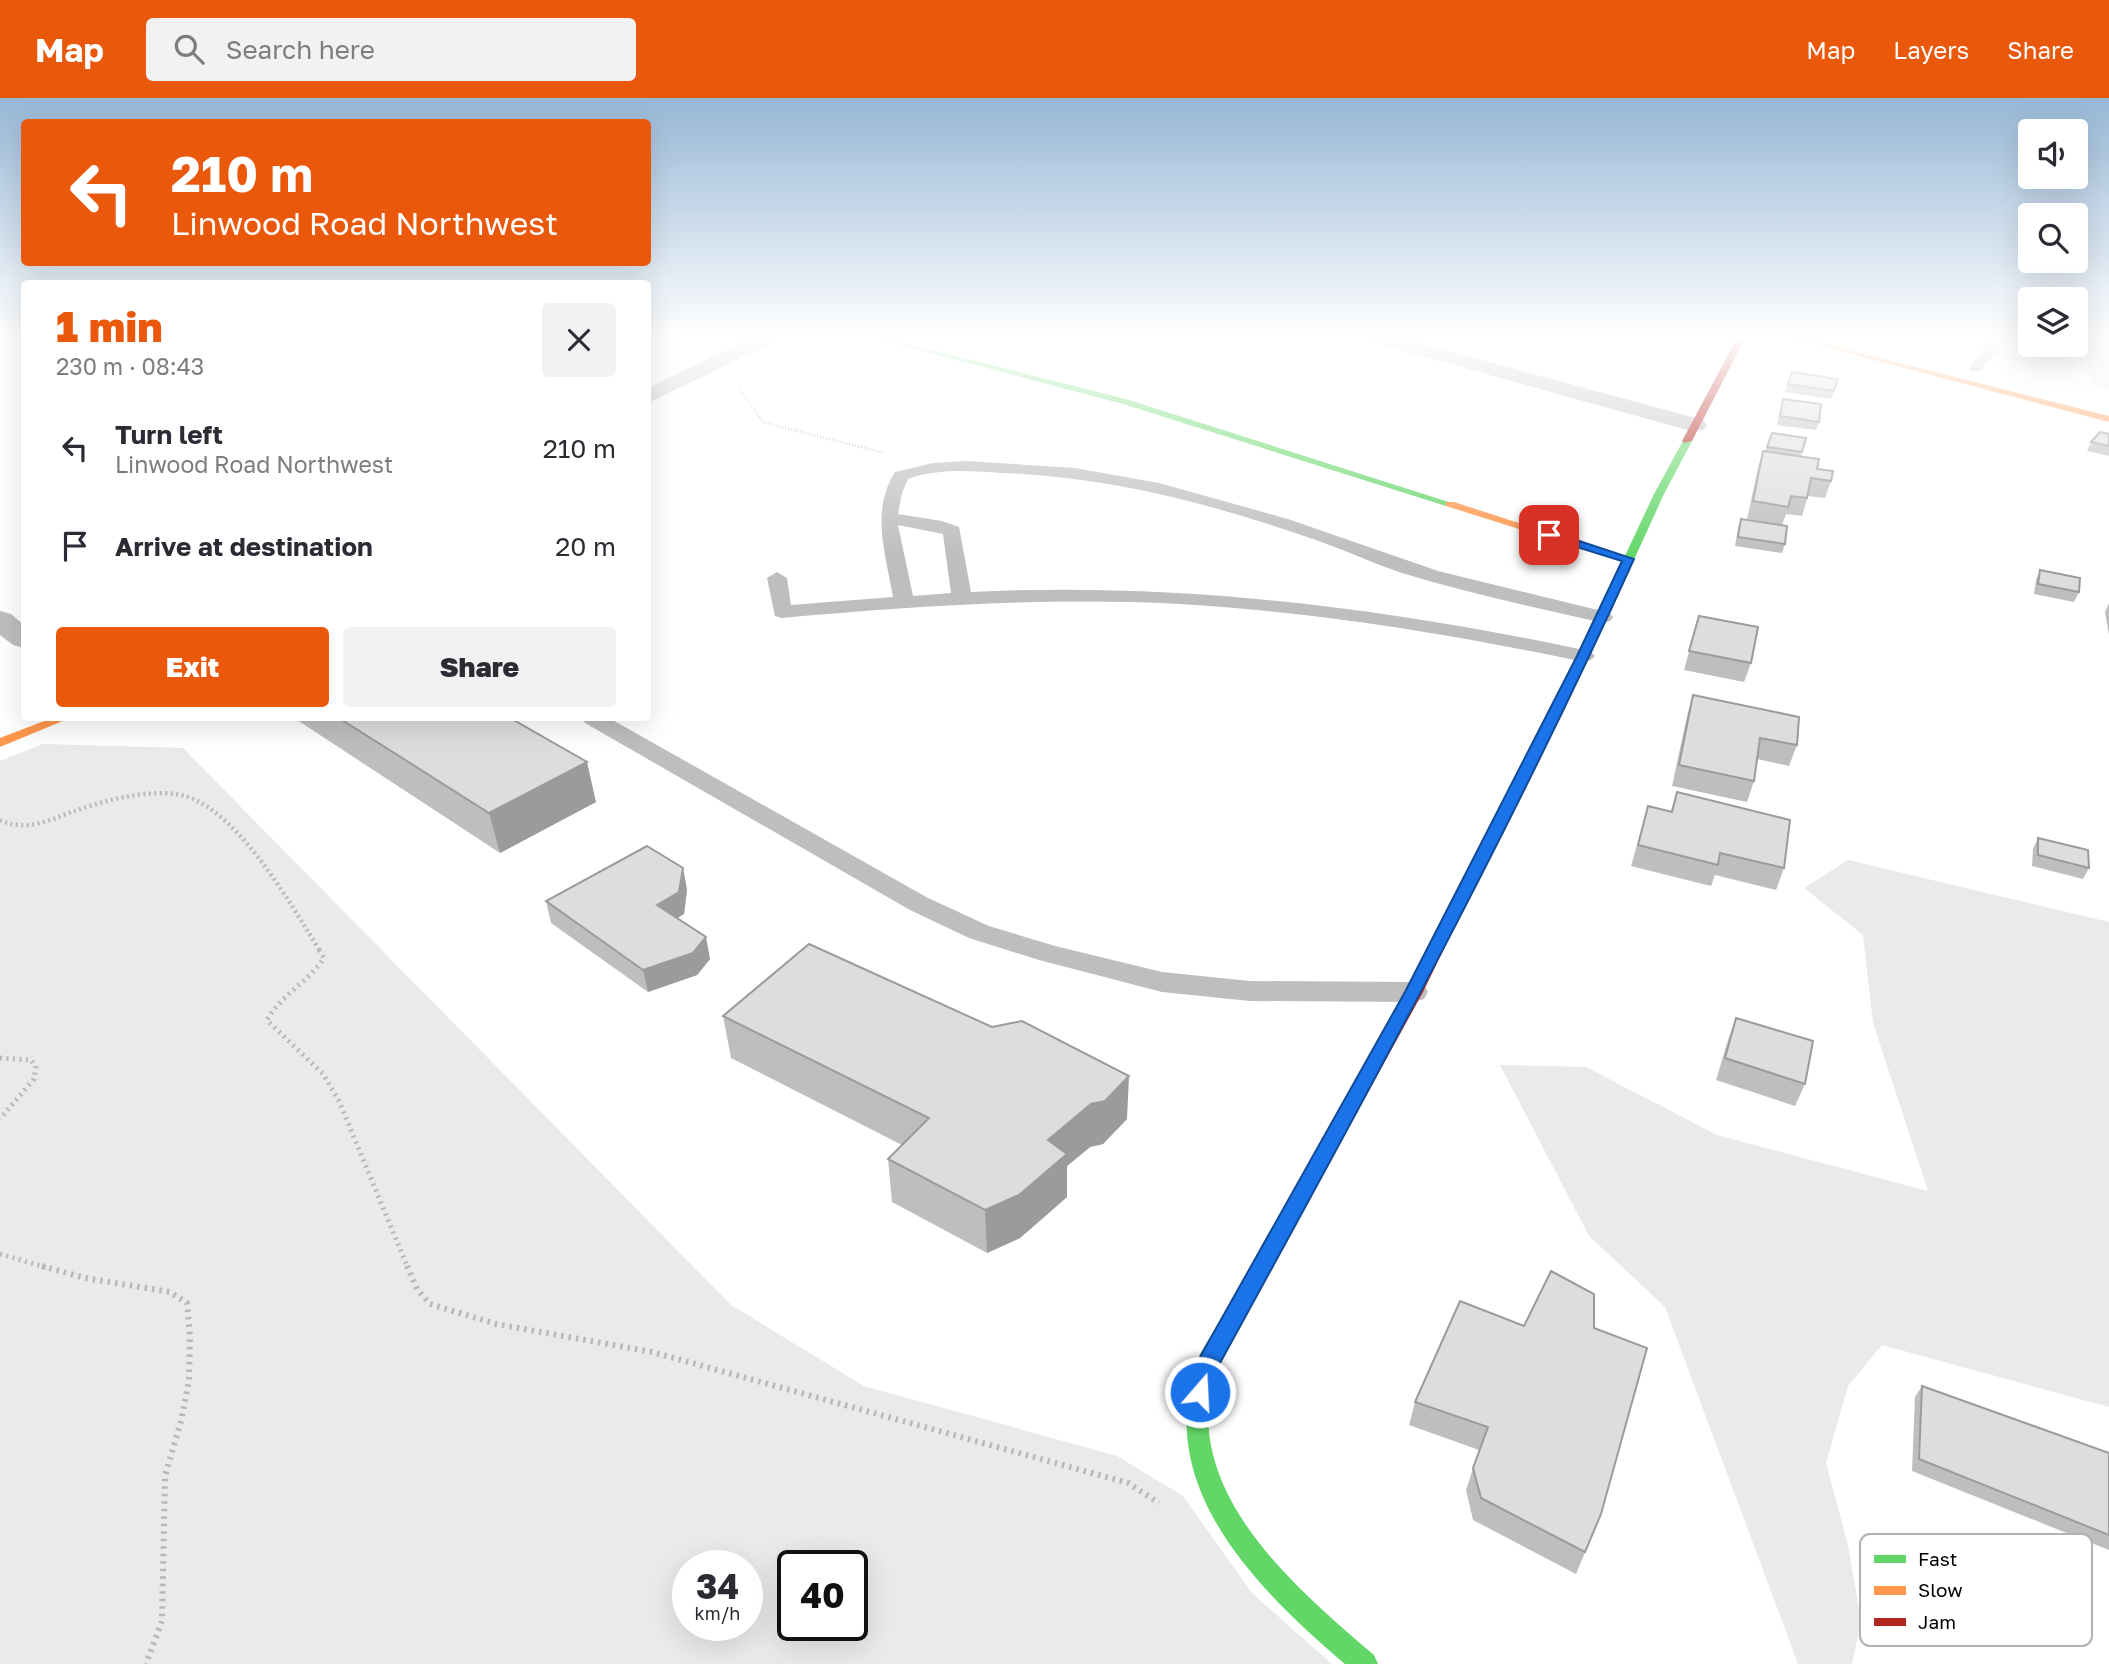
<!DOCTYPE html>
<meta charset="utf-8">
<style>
body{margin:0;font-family:"Golos Text",sans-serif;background:#f2f2f3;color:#2b2b33;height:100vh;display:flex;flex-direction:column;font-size:26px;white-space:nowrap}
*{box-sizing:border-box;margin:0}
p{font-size:23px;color:#7c7c81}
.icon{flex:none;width:38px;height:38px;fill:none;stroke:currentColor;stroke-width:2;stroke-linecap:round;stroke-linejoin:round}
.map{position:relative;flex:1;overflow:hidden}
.panel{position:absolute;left:21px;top:182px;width:630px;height:441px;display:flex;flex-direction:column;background:#fff;border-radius:7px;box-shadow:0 7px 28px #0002}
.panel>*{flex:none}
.top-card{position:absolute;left:21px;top:21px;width:630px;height:147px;border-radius:7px;box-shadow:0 7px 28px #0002;background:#ea580c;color:#fff;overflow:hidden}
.tools{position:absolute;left:2018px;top:21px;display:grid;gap:14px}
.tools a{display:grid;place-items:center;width:70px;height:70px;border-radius:7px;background:#fff;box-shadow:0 7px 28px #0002;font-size:35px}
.speed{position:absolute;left:672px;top:1452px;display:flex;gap:14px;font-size:35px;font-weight:700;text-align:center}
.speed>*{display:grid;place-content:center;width:91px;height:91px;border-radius:50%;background:#fff;box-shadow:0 7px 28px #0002;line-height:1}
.speed small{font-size:18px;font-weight:400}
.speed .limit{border:4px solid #111;border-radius:10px;background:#fff;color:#111}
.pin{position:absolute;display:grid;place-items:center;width:60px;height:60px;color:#fff;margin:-30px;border-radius:14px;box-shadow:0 4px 10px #0006}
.me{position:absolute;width:77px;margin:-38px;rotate:19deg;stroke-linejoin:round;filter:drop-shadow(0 0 5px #0008)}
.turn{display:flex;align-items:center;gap:24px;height:147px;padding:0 35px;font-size:32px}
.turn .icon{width:91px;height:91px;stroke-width:2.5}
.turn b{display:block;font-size:49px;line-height:60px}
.round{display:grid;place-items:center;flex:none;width:74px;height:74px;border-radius:7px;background:#f2f2f3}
.summary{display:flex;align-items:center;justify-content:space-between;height:119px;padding:0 35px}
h1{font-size:42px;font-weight:800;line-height:52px;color:#ea580c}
.action{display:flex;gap:14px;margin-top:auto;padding:14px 35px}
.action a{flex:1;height:80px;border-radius:7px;background:#ea580c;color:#fff;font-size:28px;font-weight:800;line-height:80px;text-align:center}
.action a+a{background:#f2f2f3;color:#2b2b33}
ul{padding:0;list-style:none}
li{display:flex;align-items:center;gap:21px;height:98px;padding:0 35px}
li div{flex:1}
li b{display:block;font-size:26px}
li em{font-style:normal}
header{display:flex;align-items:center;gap:42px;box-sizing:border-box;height:98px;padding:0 35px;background:#ea580c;color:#fff}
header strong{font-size:33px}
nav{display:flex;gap:38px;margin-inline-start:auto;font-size:24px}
.search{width:490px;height:63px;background:#f2f2f3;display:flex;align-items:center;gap:18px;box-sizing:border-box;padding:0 24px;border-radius:7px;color:#7c7c81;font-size:26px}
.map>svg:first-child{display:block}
</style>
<header>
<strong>Map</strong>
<div class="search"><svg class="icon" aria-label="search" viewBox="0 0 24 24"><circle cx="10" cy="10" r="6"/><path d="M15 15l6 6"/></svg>Search here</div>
<nav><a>Map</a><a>Layers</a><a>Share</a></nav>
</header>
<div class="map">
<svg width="2109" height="1566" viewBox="0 0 2109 1566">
<rect width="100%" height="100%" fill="#fff"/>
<!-- green -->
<path fill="#eaeaea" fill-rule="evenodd" d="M2081,240H2109V292L2094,288Z
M43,646L183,650L731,1207L864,1288L1117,1358L1183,1398L1252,1495L1332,1566H0V663ZM688,1468H747V1528H688ZM793,1468H852V1528H793Z
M1848,762L2109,824V1309L1882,1247L1848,1288L1826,1365L1848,1447L1861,1523L1852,1566H1798L1665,1209L1589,1138L1500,967L1586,969L1717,1037L1928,1093L1873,925L1863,837L1804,790Z"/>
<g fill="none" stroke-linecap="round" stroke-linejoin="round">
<!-- path-far3 -->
<path stroke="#b8b8b8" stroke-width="2.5" stroke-dasharray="1 2" stroke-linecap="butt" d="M738,289L763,324L884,355"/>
<!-- path-far2 -->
<path stroke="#b8b8b8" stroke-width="4.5" stroke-dasharray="2 3.5" stroke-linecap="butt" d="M0,722C24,734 48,723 72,714C103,703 142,692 176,696C234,704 291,807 320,853"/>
<!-- path-far1 -->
<path stroke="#b8b8b8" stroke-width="5" stroke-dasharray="2 4.5" stroke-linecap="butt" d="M319,852L324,860C308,884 281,897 267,922L323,976L339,1003L408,1170
M0,960L31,962L36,968L34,981L0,1021
M0,1156L48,1170"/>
<!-- path -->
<path stroke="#b8b8b8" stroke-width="6" stroke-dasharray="2.5 5" stroke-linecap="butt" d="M42,1168L85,1180L170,1194L187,1205L190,1238L189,1282L181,1323L165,1378L162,1523L146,1566
M407,1168L417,1191L430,1206L496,1226L652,1254L1128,1385L1159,1405"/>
<!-- lane -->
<path fill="#bebebe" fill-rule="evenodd" d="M1990,240H2004V244L1981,273H1971L1969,270Z
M967,363L1075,370L1159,385L1288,421L1438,473L1610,515L1613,519L1610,523L1603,525C1536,510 1468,495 1402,475C1372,465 1343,451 1313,441C1212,406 1110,379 1003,375C971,373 938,370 908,381L902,395L898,416L942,423L959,429L971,494C1178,484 1382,509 1584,552L1591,554L1595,558L1591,562L1584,564C1451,536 1316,514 1180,506C1047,499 914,508 782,520L775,518L767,480L777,474L787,480L791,507L893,499C886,456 870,414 895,374L933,365ZM898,427L943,436L951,495L913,498Z
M582,620H609L928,800L989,828L1055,848L1162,874L1250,883L1414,884L1424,887L1428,894L1424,901L1414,904L1250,903L1162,894L1039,862L969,840L910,812L585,625Z"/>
<!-- street -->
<path fill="#bebebe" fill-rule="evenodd" d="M751,240H777L774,244L648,305V290Z
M1369,240H1401L1703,322L1707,327L1703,332H1687L1372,244Z
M0,513L11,516L24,527V550L13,547L0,537Z"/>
<!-- fast -->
<path fill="#63d668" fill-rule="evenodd" d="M873,240H885L1129,302L1455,406L1446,408L1123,306Z
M1684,341L1692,343L1664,396L1590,558L1458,822L1450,827L1444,826L1442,822L1578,558L1654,396Z
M1302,1088L1309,1090L1312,1096C1290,1138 1266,1180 1243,1222C1234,1239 1221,1255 1215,1273C1179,1392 1294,1489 1374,1557L1378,1566H1345C1270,1502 1174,1411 1188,1303C1190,1293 1190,1281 1194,1271C1201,1250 1216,1231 1227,1211C1250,1171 1272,1131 1295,1090Z"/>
<!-- slow -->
<path fill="#ff974d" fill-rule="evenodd" d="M1790,240H1802L2109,318V324Z
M1446,404H1454L1634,462L1624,464L1446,408Z
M52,620H70L0,649V640Z"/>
<!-- jam -->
<path fill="#b3261e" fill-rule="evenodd" d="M1737,240H1745L1692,343L1684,345L1682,343Z
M1450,817L1458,822L1423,894L1309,1102L1302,1104L1295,1102L1292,1096L1295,1090L1405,894L1442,822Z"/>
</g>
<!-- wall -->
<path fill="#bebebe" d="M1792,274L1838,281L1831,301L1785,294Z
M1783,301L1819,324L1816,332L1777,327Z
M1772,335L1806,340L1801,358L1817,371L1831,383L1825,400L1808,398L1802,418L1786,416L1782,427L1747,421L1758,370L1763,353H1765Z
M2109,336V358L2087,353L2091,344Z
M1741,421L1785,446L1782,455L1735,448L1738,430Z
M2040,472L2079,494L2074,504L2034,496L2036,482Z
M2109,505V537L2105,514Z
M1699,518L1751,565L1744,584L1684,572Z
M1693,597L1797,647L1789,668L1757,661L1754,683L1747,704L1672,688L1687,618Z
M294,620H510L596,704L500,755Z
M1677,694L1784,770L1776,792L1715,777L1711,788L1631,768L1648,708L1671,713Z
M2038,740L2089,770L2083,781L2032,768L2033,751Z
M683,770L687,792L684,816L677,820L710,861L697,877L648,894L551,825L546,803Z
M723,918L1127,1021L1103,1046L1090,1049L1067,1068V1099L1020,1140L987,1155L892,1104L888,1061L902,1047L731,960Z
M1736,920L1805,986L1795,1008L1716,982L1728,942Z
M1524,1228L1594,1230L1601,1416L1576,1476L1473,1422L1466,1392L1479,1352L1409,1327L1415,1304Z
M1922,1288L2109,1355V1452L1912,1373L1915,1299Z"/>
<!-- shaded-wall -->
<path fill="#9b9b9b" d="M587,664L596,704L500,755L489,715Z
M683,770L687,792L684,816L662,829L657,807Z
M706,839L710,861L697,877L648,894L643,872Z
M1129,978L1127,1021L1103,1046L1090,1049L1067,1068V1099L1020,1140L987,1155L985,1112L1048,1042L1091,1006Z"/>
<!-- building -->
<path fill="#ddd" stroke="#9b9b9b" stroke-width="2" d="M1792,274L1838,281L1834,293L1788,286Z
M1783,301L1821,306L1819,324L1780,318Z
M2100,334L2109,336V348L2091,344Z
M1772,335L1806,340L1802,354L1767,349Z
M1763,353L1819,361L1817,371L1833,373L1831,383L1811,380L1807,400L1791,398L1788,409L1753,403Z
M1741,421L1787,428L1785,446L1738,439Z
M2040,472L2080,480L2079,494L2038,486Z
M1699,518L1758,529L1751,565L1689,553Z
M1693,597L1799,619L1797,647L1760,640L1754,683L1679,667Z
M339,620H510L587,664L489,715Z
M1677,694L1790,722L1784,770L1720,755L1718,767L1638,747L1648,708L1672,714Z
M2038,740L2088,752L2089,770L2038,757Z
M647,748L683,770L679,794L657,807L706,839L693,855L643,872L546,803Z
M809,846L992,929L1022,923L1129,978L1105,1003L1091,1006L1048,1042L1067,1056L1019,1097L985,1112L888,1061L929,1020L723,918Z
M1736,920L1813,943L1805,986L1725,960Z
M1551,1173L1594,1196V1230L1647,1250L1601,1416L1585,1454L1481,1400L1473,1370L1488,1329L1415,1304L1460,1203L1524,1228Z
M1922,1288L2109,1355V1437L1919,1361Z"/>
<!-- sky -->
<linearGradient id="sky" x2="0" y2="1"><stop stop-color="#96b7d6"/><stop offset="0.52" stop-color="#fff"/><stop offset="1" stop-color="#fff" stop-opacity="0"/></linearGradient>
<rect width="2109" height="459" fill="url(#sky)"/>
<!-- route -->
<path fill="#1a73e8" stroke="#114b97" stroke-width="2" d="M1549,433L1634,461C1508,740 1361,1008 1214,1276L1208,1301L1200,1304L1192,1301L1188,1294L1195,1268L1405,894L1577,558L1622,463L1545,439L1543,437Z"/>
<!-- legend -->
<rect x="1860" y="1436" width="232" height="112" rx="10" fill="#fff" stroke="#b2b2b2" stroke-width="2"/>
<rect x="1874" y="1457" width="32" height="8" fill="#63d668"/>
<rect x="1874" y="1488" width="32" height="9" fill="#ff974d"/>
<rect x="1874" y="1520" width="32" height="8" fill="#b3261e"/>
<g font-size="19" fill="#000">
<text x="1918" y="1468">Fast</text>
<text x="1918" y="1499">Slow</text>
<text x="1918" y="1531">Jam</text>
</g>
</svg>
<div class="tools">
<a><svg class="icon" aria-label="sound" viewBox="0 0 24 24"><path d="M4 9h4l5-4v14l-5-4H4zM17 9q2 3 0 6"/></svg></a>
<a><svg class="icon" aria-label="search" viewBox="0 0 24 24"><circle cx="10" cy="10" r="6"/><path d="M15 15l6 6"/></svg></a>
<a><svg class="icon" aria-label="layers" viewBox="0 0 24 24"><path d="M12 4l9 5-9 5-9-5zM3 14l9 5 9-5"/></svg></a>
</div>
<div class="speed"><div>34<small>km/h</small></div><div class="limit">40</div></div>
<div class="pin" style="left:1549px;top:437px;background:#d93025"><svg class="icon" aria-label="arrive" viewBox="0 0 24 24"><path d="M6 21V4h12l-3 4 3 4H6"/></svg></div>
<svg class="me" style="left:1200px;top:1294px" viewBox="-20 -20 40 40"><circle r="17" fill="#1a73e8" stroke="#fff" stroke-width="3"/><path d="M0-11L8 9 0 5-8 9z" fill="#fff"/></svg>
<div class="top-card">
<div class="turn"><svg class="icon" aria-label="left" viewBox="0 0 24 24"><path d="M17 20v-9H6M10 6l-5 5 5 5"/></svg><div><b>210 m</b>Linwood Road Northwest</div></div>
</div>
<section class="panel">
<div class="summary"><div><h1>1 min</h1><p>230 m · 08:43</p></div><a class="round"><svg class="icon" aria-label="close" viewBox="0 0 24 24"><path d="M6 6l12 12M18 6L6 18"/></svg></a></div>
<ul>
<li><svg class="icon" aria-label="left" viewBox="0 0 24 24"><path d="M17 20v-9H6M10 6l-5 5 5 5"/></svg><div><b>Turn left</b><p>Linwood Road Northwest</p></div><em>210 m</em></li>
<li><svg class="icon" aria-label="arrive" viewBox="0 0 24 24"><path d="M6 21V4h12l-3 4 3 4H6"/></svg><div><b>Arrive at destination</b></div><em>20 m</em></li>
</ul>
<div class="action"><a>Exit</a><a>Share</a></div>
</section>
</div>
